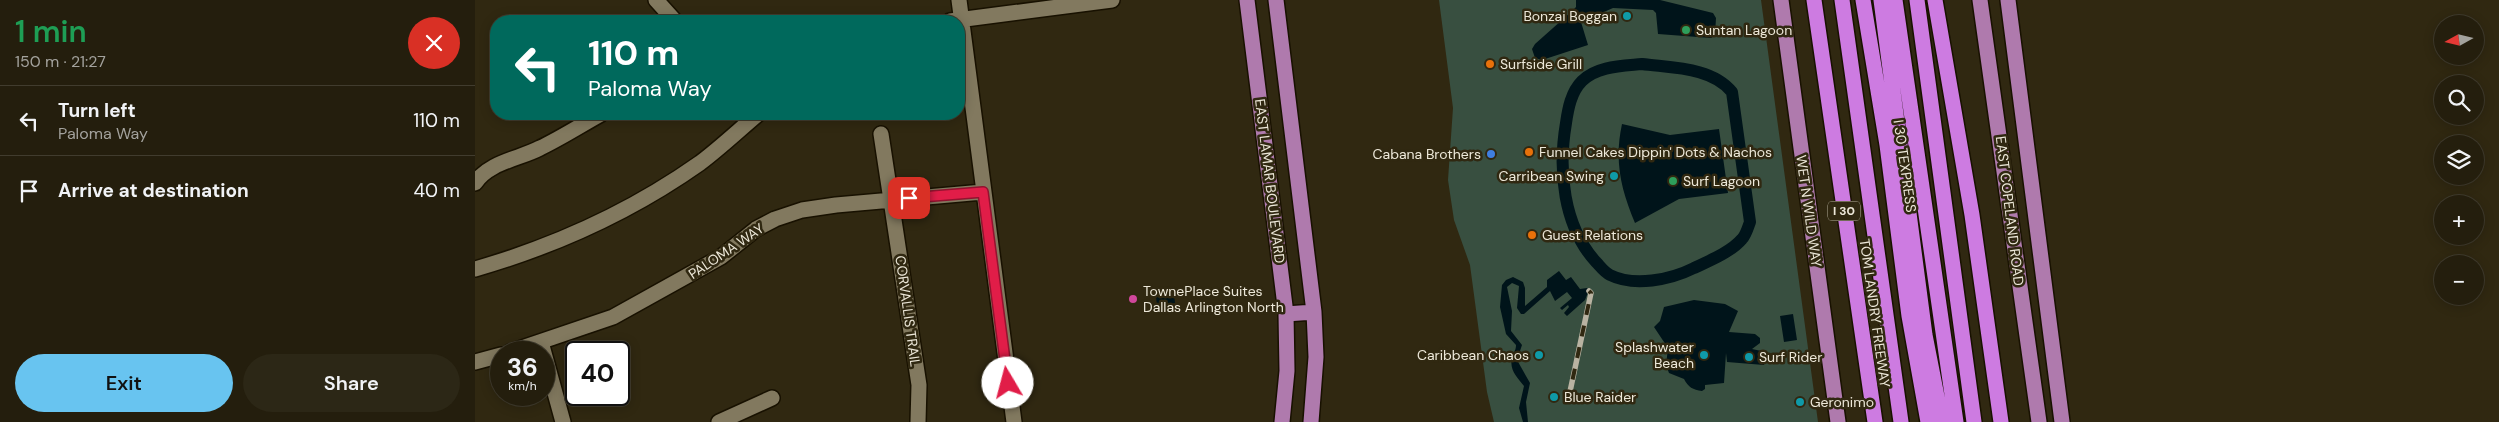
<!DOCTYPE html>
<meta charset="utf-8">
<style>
body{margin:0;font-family:"DM Sans",sans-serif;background:#2c2716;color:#f1f3f6;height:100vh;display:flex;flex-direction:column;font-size:19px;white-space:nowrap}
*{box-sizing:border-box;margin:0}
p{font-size:16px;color:#a3a29d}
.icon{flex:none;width:28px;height:28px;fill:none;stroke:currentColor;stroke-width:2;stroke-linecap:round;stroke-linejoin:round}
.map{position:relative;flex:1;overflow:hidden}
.panel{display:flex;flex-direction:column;background:#241e0d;width:475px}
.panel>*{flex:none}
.hud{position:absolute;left:15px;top:15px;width:475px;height:105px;border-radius:20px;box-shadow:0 2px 12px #0003,0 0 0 1px #413c2e;background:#00695c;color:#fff;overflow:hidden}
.needle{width:32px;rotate:262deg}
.controls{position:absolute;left:1959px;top:15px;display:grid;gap:10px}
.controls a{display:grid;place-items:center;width:50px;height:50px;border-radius:50%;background:#241e0d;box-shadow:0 2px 12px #0003,0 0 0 1px #413c2e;font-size:25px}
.speed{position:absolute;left:15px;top:341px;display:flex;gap:10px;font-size:25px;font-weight:700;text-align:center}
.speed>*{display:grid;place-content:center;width:65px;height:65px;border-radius:50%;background:#241e0d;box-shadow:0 2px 12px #0003,0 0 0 1px #413c2e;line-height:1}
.speed small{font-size:12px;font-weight:400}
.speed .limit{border:2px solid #111;border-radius:8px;background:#fff;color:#111}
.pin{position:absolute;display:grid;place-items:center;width:42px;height:42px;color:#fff;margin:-21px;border-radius:10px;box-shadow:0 2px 8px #0006}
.me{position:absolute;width:55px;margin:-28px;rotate:352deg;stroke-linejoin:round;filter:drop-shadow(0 0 4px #0008)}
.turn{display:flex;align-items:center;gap:18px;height:105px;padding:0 15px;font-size:22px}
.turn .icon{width:65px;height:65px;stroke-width:2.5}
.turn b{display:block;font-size:35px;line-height:42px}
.round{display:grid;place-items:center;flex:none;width:52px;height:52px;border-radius:26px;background:#2c2716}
.summary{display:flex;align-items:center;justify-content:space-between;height:85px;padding:0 15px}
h1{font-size:30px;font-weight:600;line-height:38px;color:#1e9e55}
.primary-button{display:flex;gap:10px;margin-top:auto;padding:10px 15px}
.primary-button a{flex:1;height:58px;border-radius:30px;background:#68c4f0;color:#111;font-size:20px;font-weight:600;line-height:58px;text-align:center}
.primary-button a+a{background:#2c2716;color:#f1f3f6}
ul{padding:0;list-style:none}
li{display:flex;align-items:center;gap:15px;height:70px;padding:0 15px;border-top:1px solid #413c2e}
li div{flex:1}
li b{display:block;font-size:19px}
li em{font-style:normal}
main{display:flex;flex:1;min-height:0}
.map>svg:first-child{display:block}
</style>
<main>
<section class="panel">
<div class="summary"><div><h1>1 min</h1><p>150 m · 21:27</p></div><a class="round" style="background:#d93025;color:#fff"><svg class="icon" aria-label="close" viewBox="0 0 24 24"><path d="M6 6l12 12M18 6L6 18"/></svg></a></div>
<ul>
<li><svg class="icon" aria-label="left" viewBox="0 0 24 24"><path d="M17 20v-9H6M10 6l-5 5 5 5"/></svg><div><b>Turn left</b><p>Paloma Way</p></div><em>110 m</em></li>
<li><svg class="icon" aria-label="arrive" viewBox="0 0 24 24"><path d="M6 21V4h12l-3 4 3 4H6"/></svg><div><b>Arrive at destination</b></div><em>40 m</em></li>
</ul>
<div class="primary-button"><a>Exit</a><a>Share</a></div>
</section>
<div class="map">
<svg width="2024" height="422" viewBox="0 0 2024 422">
<rect width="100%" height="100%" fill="#302811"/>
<!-- green -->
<path fill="#384f40" d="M964,0H1286L1343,422H1019L1012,392L995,265L979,220L973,180L978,108Z"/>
<!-- water -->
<path fill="#00141a" d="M1101,0H1185L1238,13L1241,18L1240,35L1236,38L1183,34L1181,13L1178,10L1138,8L1106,22L1113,45L1067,60L1060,58L1057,49L1060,44L1096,12L1101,7Z
M1147,124L1195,135L1244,129L1253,193L1204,199L1160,223C1146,190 1139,161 1147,124Z
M1084,271L1091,280L1096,277L1105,289L1112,288L1114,290L1110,300L1092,316L1089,313L1094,307L1093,305L1087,310L1085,308L1097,298L1092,292L1080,301L1075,291L1049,314H1046L1042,308L1044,286L1037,283L1032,287L1037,311L1036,331L1047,345L1042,360L1055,383L1051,402L1053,422H1048L1044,408L1049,386C1042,377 1034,370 1037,357C1039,352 1041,350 1041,345L1031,334L1025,307L1027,285L1031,280L1038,277L1048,282L1050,288V306L1072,287V280Z
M699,294L700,303L682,305L681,297Z
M1219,300L1250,304L1263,311L1254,332L1280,334L1285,338V343L1277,349L1291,352L1289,365L1252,362L1251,353L1249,383L1230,385V389L1227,391C1218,390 1213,387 1209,379L1194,373L1191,365L1193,348L1179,327L1185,321L1189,307Z
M1318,314L1322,340L1309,342L1305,316Z"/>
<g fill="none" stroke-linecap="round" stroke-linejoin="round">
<!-- canal -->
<path stroke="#00141a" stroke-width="12" d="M1167,64C1197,68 1237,67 1257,92L1275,222C1273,227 1271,235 1267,239C1256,252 1234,261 1219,268C1195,280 1159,287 1135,275C1129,272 1125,266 1121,262C1088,226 1083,170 1091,123C1093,109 1096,92 1107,81C1122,66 1147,66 1167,64Z"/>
<!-- minor casing -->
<g stroke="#181100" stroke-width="18">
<path id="minor" d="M181,0L200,21
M484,0L539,422
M475,21L637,0
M406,134L444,385L443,422
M0,183C14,162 44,159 65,148C86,138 106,125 126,114
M0,269C80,246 157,211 225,163C245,148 264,130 283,114
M66,342L88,422
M35,352L138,317L246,257L281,229L300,219L327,210L361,205L508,192
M0,362L26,355
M244,422L297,398"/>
</g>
<!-- major casing -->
<g stroke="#181100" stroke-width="18">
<path id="major" d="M772,0L811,314L812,371L807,422
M801,0L839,312L841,357L836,422
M1306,0L1363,422
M1505,0L1564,422
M1533,0L1587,422
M811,314L839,312"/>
</g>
<!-- highway casing -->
<g stroke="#181100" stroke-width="18">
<path id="highway" d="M1339,0L1400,422
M1367,0L1426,422
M1388,0L1412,145L1434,316L1453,422
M1406,0L1450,335L1467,422
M1420,0L1481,422
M1442,0L1499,422
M1460,0L1497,215L1526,422"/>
</g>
<!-- minor -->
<use href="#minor" stroke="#82795f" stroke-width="15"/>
<!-- major -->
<use href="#major" stroke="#af7aad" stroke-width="15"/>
<!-- highway -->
<use href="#highway" stroke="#cd7be1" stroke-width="15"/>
<!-- rail casing -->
<g stroke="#b9b3a2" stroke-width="5.5">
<path id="rail" d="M1093,401L1116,293L1114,291"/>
</g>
<!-- rail -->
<use href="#rail" stroke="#302811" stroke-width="4" stroke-dasharray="11" stroke-linecap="butt"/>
</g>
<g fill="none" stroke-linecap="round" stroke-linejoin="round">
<!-- route casing -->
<g stroke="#92132f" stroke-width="12">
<path id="route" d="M434,198L508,192L533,383"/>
</g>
<!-- route -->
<use href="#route" stroke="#e11d48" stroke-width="9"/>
</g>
<!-- markers -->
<g fill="#0f9aa8" stroke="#302811" stroke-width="2">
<circle cx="1152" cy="16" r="5"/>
<circle cx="1139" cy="176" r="5"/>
<circle cx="1064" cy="355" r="5"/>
<circle cx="1229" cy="355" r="5"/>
<circle cx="1274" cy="357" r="5"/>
<circle cx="1079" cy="397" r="5"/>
<circle cx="1325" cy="402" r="5"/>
</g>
<g fill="#2e9e5b" stroke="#302811" stroke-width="2">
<circle cx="1211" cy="30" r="5"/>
<circle cx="1198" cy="181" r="5"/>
</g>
<g fill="#e8710a" stroke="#302811" stroke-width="2">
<circle cx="1015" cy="64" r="5"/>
<circle cx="1054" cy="152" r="5"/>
<circle cx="1057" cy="235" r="5"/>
</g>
<circle fill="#3f7fe0" stroke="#302811" stroke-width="2" cx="1016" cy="154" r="5"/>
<circle fill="#d1479c" stroke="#302811" stroke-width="2" cx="658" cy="299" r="5"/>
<g text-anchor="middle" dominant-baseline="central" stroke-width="5" stroke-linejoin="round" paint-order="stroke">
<!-- shield labels -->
<rect fill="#302811" stroke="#b4ae9d" stroke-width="1" x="1353" y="201.5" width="32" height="19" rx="4"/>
<g font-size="12" font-weight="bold" fill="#ede8d9">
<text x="1369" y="211">I 30</text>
</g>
<!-- poi labels -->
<g font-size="14" fill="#ede8d9" stroke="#302811" text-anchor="start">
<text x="1142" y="16" text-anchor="end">Bonzai Boggan</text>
<text x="1221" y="30">Suntan Lagoon</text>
<text x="1025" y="64">Surfside Grill</text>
<text x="1064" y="152">Funnel Cakes Dippin' Dots &amp; Nachos</text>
<text x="1006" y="154" text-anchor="end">Cabana Brothers</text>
<text x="1129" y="176" text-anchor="end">Carribean Swing</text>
<text x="1208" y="181">Surf Lagoon</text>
<text x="1067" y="235">Guest Relations</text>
<text x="668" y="291">TownePlace Suites<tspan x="668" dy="16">Dallas Arlington North</tspan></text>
<text x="1219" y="347" text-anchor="end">Splashwater<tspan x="1219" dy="16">Beach</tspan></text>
<text x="1054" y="355" text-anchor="end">Caribbean Chaos</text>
<text x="1284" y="357">Surf Rider</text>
<text x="1089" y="397">Blue Raider</text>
<text x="1335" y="402">Geronimo</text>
</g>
<!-- street labels -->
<g font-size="14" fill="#ede8d9" stroke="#302811">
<text transform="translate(1430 166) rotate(82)">I 30 TEXPRESS</text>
<text transform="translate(795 181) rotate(83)">EAST LAMAR BOULEVARD</text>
<text transform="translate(1334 211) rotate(82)">WET N WILD WAY</text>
<text transform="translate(1535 211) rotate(83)">EAST COPELAND ROAD</text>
<text transform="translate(251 251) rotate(-34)">PALOMA WAY</text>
<text transform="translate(433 311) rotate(82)">CORVALLIS TRAIL</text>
<text transform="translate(1400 313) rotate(82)">TOM LANDRY FREEWAY</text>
</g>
</g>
</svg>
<div class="controls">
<a><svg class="needle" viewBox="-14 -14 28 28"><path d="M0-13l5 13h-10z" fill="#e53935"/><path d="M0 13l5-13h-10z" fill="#a3a29d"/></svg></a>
<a><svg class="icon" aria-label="search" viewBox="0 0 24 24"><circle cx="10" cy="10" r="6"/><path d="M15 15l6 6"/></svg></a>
<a><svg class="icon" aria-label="layers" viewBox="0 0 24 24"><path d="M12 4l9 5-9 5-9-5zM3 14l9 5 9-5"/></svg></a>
<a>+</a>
<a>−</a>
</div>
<div class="speed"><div>36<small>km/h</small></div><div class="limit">40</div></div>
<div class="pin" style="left:434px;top:198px;background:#d93025"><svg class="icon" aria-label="arrive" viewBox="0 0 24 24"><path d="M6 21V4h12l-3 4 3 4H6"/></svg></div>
<svg class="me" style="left:533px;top:383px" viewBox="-20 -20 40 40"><circle r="19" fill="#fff"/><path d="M0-13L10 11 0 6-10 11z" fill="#e11d48"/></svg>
<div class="hud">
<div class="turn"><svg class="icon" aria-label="left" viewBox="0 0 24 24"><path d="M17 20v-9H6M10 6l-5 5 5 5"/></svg><div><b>110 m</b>Paloma Way</div></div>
</div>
</div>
</main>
